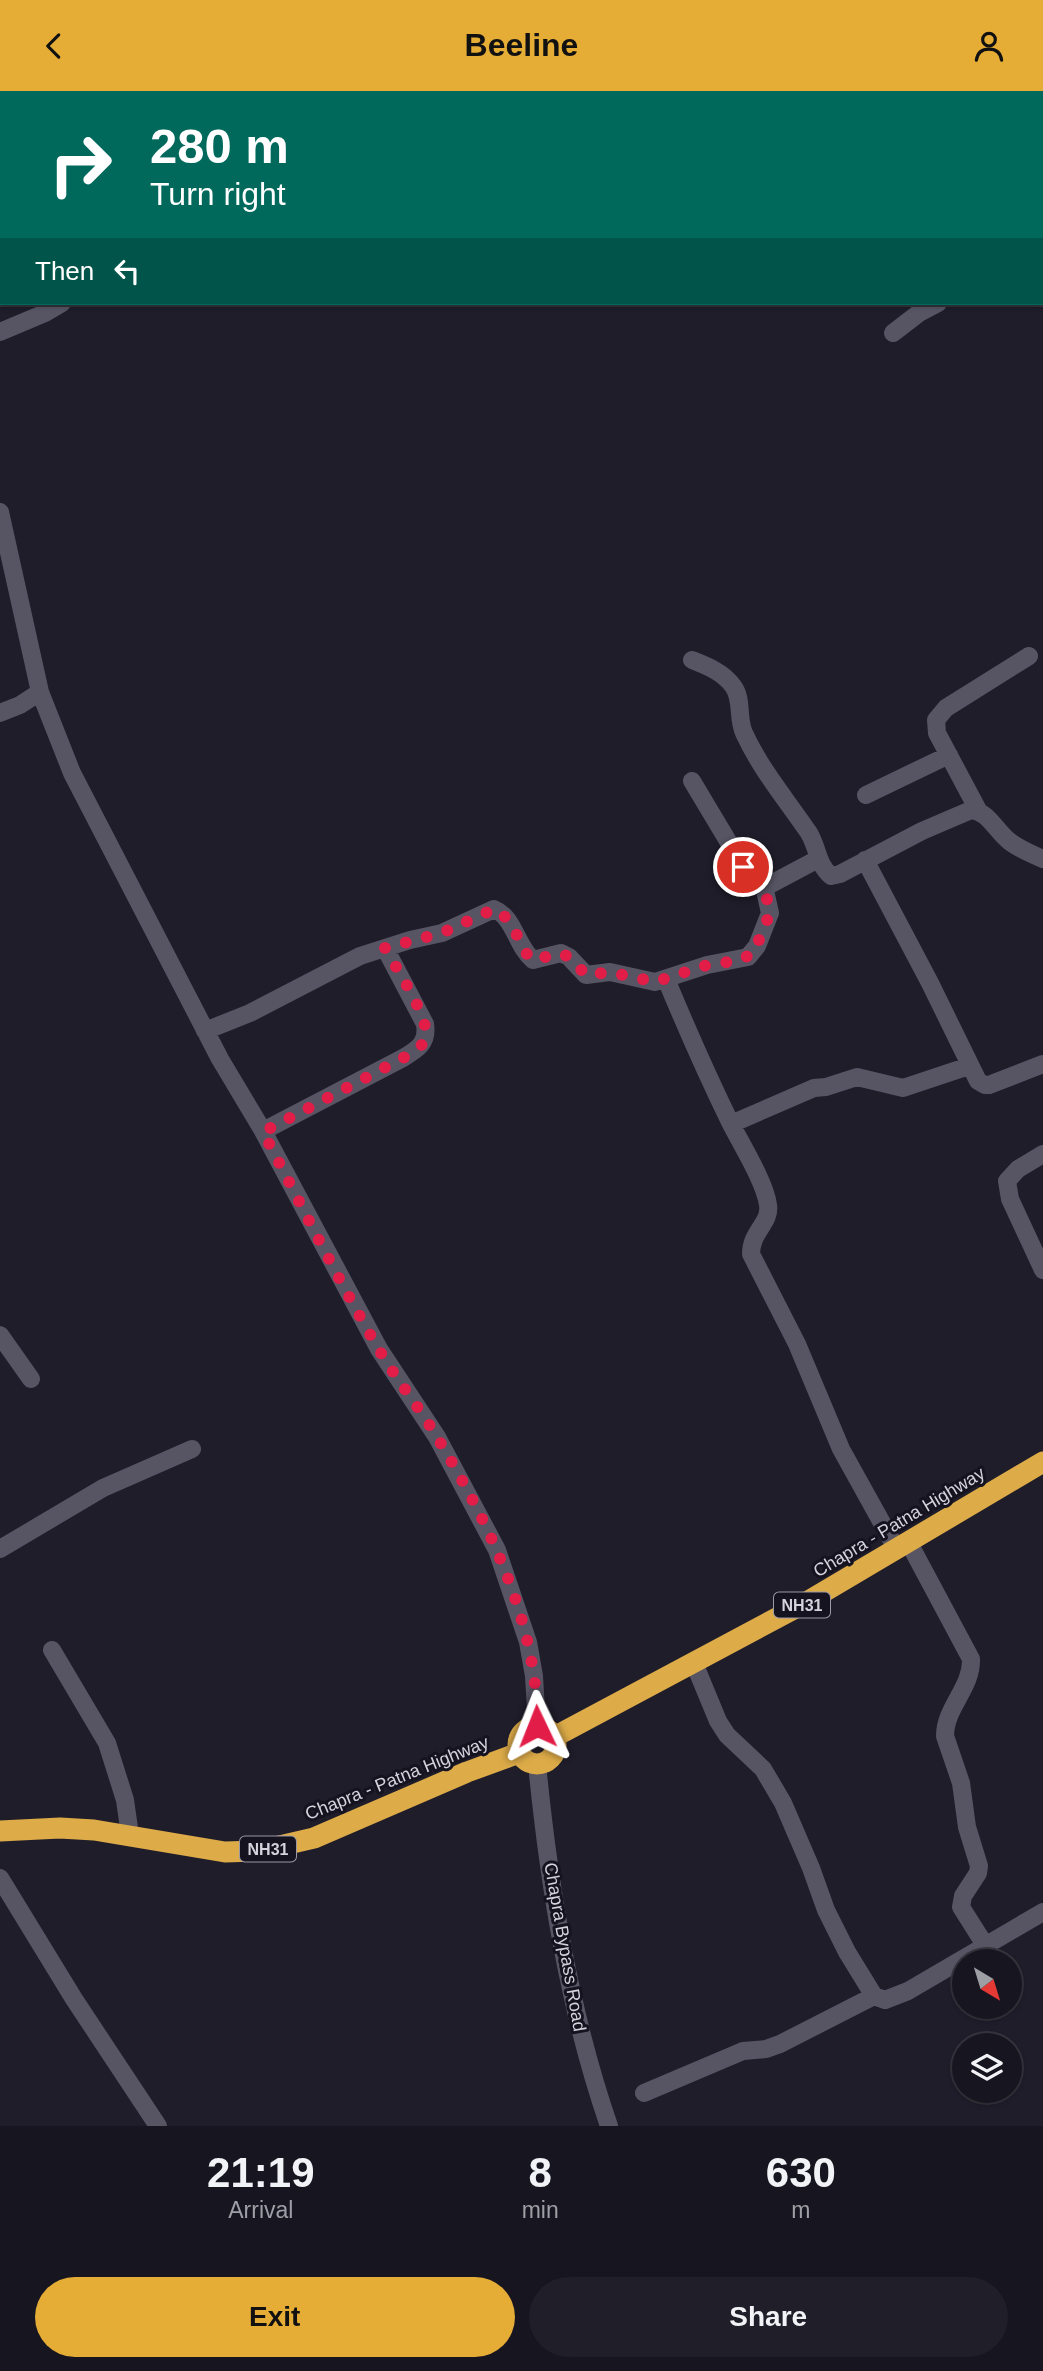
<!DOCTYPE html>
<style>
body{margin:0;font-family:Helvetica,sans-serif;background:#201f29;color:#f1f3f6;height:100vh;display:flex;flex-direction:column;font-size:26px;white-space:nowrap}
*{box-sizing:border-box;margin:0}
p{font-size:23px;color:#9e9fa5}
.icon{flex:none;width:38px;height:38px;fill:none;stroke:currentColor;stroke-width:2;stroke-linecap:round;stroke-linejoin:round}
.map{position:relative;height:2035px;overflow:hidden}
.details{display:flex;flex-direction:column;background:#171620;flex:1}
.details>*{flex:none}
.top-card{position:absolute;left:0px;top:0px;width:1043px;height:214px;box-shadow:0 2px 5px #0004,0 0 0 2px #36353e;background:#00695c;color:#fff;overflow:hidden}
.needle{width:46px;rotate:142deg}
.controls{position:absolute;left:952px;top:1858px;display:grid;gap:14px}
.controls a{display:grid;place-items:center;width:70px;height:70px;border-radius:50%;background:#171620;box-shadow:0 2px 5px #0004,0 0 0 2px #36353e;font-size:35px}
.pin{position:absolute;display:grid;place-items:center;width:60px;height:60px;color:#fff;margin:-30px;border:4px solid #fff;border-radius:50%;box-shadow:0 2px 7px #0007}
.me{position:absolute;width:77px;margin:-38px;rotate:358deg;stroke-linejoin:round;filter:drop-shadow(0 0 5px #0008)}
.turn{display:flex;align-items:center;gap:24px;height:147px;padding:0 35px;font-size:32px}
.turn .icon{width:91px;height:91px;stroke-width:2.5}
.turn b{display:block;font-size:49px;line-height:60px}
.then{display:flex;align-items:center;height:66px;padding:0 35px;background:#0003;gap:14px;font-size:26px}
.eta{display:flex;justify-content:space-evenly;align-items:center;height:119px;text-align:center}
.eta b{font-size:42px;font-weight:600;line-height:49px}
.action{display:flex;gap:14px;margin-top:auto;padding:14px 35px}
.action a{flex:1;height:80px;border-radius:42px;background:#e6ad36;color:#111;font-size:28px;font-weight:600;line-height:80px;text-align:center}
.action a+a{background:#201f29;color:#f1f3f6}
header{display:flex;justify-content:space-between;align-items:center;height:91px;padding:0 35px;background:#e6ad36;color:#111;font-size:32px;font-weight:600}
.map>svg:first-child{display:block}
</style>
<header><svg class="icon" aria-label="back" viewBox="0 0 24 24"><path d="M15 5l-7 7 7 7"/></svg>Beeline<svg class="icon" aria-label="person" viewBox="0 0 24 24"><circle cx="12" cy="8" r="4"/><path d="M4 21q1-7 8-7t8 7"/></svg></header>
<div class="map">
<svg width="1043" height="2035" viewBox="0 0 1043 2035">
<rect width="100%" height="100%" fill="#1f1d2a"/>
<g fill="none" stroke-linecap="round" stroke-linejoin="round">
<!-- minor -->
<path stroke="#575564" stroke-width="18" d="M1041,181H1043
M0,241L45,222L62,212
M893,242L919,222L938,212
M0,421L40,601L72,682L220,968L263,1040L379,1258L437,1346L497,1459L528,1551L534,1585L537,1635
M692,569C707,575 723,581 733,595C743,608 737,627 744,642C761,679 786,708 809,742C818,757 817,773 831,785L840,783L922,740L971,719C988,720 996,740 1009,750C1019,758 1032,763 1043,768
M0,622L20,614L40,601
M692,690L753,792L764,795L771,793L818,768
M866,704L949,664
M978,719L937,642L936,629L946,617L1029,565
M865,769L930,892L978,990L985,994H989L1043,973
M666,888C686,936 707,984 730,1031C741,1053 765,1091 768,1114C771,1132 751,1140 751,1163L797,1253L841,1358L897,1459
M205,940L250,922L360,865L410,849L442,842L494,818C514,826 517,856 533,869L561,862L569,866L586,884L610,881L655,891L707,874L748,866L757,855L770,822L764,795
M731,1033L814,997L826,996L857,986L903,997L969,975
M263,1040L403,967C418,958 428,952 425,933L385,857
M1043,1063L1018,1078L1007,1090L1010,1108L1043,1179
M0,1244L31,1288
M909,1452L971,1568C972,1597 945,1616 945,1645L961,1692L967,1736L979,1775L978,1782L963,1805L961,1816L985,1854
M0,1458L103,1397L192,1358
M52,1559L107,1652L125,1709L130,1744
M694,1572L718,1630L727,1644L763,1678L783,1712L811,1777L826,1819L847,1861L874,1905L885,1909L908,1900L1043,1821
M537,1673C549,1795 569,1919 609,2035
M0,1787L74,1908L158,2035
M644,2002L743,1960L766,1958L780,1953L874,1905"/>
<!-- highway -->
<path stroke="#ddab48" stroke-width="21" d="M518 1654a19 19 0 1 1 38 0a19 19 0 1 1-38 0Z
M554,1646L805,1512L1043,1371
M0,1740L60,1737L94,1739L225,1761L258,1760L314,1747L467,1681L519,1662"/>
</g>
<g fill="none" stroke-linecap="round" stroke-linejoin="round">
<!-- route -->
<path stroke="#e11d48" stroke-width="12" stroke-dasharray="0 21.6" d="M537,1635C539,1535 488,1430 437,1346C419,1316 396,1288 378,1257C337,1187 301,1113 263,1041L403,967C411,962 421,957 425,949C433,931 394,874 385,857L442,842L494,818C510,824 519,850 528,865L533,869L561,862L569,866L586,884L610,881L655,891L707,874L741,869L754,861L770,822L764,795L753,792L743,776"/>
</g>
<g text-anchor="middle" dominant-baseline="central" stroke-width="6" stroke-linejoin="round" paint-order="stroke">
<!-- shield labels -->
<g fill="#161320" stroke="#9b99a4" stroke-width="2">
<rect x="774" y="1501.5" width="56" height="25" rx="5"/>
<rect x="240" y="1745.5" width="56" height="25" rx="5"/>
</g>
<g font-size="16" font-weight="bold" fill="#d4d3dc">
<text x="802" y="1514">NH31</text>
<text x="268" y="1758">NH31</text>
</g>
<!-- street labels -->
<g font-size="18" fill="#d4d3dc" stroke="#161320">
<text transform="translate(899 1431) rotate(-31)">Chapra - Patna Highway</text>
<text transform="translate(397 1687) rotate(-22)">Chapra - Patna Highway</text>
<text transform="translate(565 1856) rotate(80)">Chapra Bypass Road</text>
</g>
</g>
</svg>
<div class="controls">
<a><svg class="needle" viewBox="-14 -14 28 28"><path d="M0-13l5 13h-10z" fill="#e53935"/><path d="M0 13l5-13h-10z" fill="#9e9fa5"/></svg></a>
<a><svg class="icon" aria-label="layers" viewBox="0 0 24 24"><path d="M12 4l9 5-9 5-9-5zM3 14l9 5 9-5"/></svg></a>
</div>
<div class="pin" style="left:743px;top:776px;background:#d93025"><svg class="icon" aria-label="arrive" viewBox="0 0 24 24"><path d="M6 21V4h12l-3 4 3 4H6"/></svg></div>
<svg class="me" style="left:537px;top:1635px" viewBox="-20 -20 40 40"><path d="M0-17L14 15 0 8-14 15z" fill="#e11d48" stroke="#fff" stroke-width="4"/></svg>
<div class="top-card">
<div class="turn"><svg class="icon" aria-label="right" viewBox="0 0 24 24"><path d="M7 20v-9h11M14 6l5 5-5 5"/></svg><div><b>280 m</b>Turn right</div></div>
<div class="then">Then<svg class="icon" aria-label="left" viewBox="0 0 24 24"><path d="M17 20v-9H6M10 6l-5 5 5 5"/></svg></div>
</div>
</div>
<section class="details">
<div class="eta">
<div><b>21:19</b><p>Arrival</p></div>
<div><b>8</b><p>min</p></div>
<div><b>630</b><p>m</p></div>
</div>
<div class="action"><a>Exit</a><a>Share</a></div>
</section>
